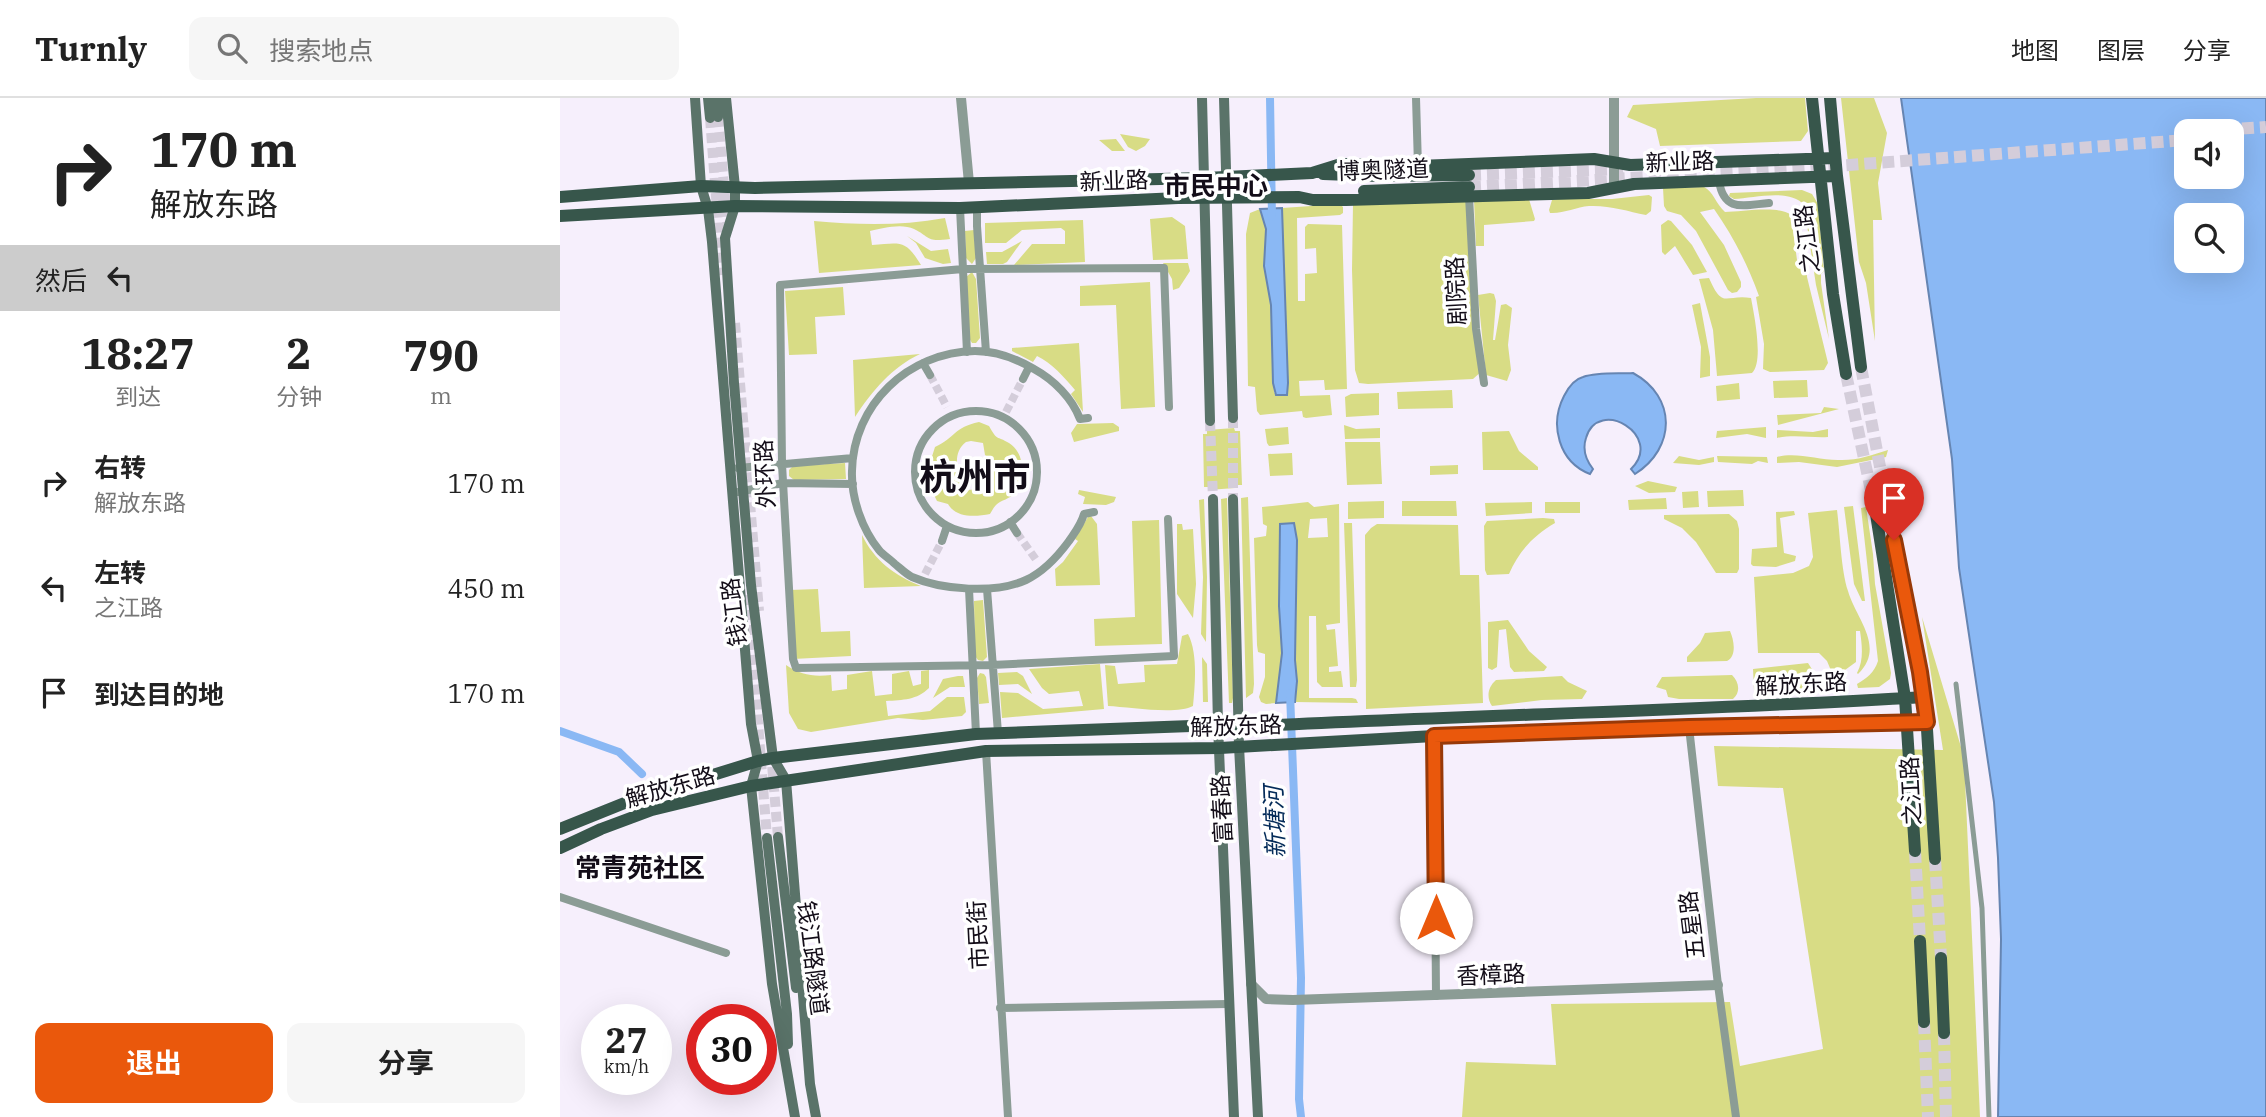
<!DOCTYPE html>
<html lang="zh">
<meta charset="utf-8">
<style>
body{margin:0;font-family:"IBM Plex Serif","Noto Sans SC",serif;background:#f6f6f6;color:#222;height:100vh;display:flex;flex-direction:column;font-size:26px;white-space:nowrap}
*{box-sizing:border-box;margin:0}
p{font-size:23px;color:#767676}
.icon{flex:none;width:38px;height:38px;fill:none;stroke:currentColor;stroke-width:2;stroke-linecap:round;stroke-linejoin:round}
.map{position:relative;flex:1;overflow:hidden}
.drawer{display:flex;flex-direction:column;background:#fff;width:560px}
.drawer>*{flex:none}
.guide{background:#fff;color:#222;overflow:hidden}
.tools{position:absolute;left:1614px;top:21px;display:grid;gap:14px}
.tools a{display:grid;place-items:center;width:70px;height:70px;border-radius:14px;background:#fff;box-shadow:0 7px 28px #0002;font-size:35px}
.speed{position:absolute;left:21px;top:906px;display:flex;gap:14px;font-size:35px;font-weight:700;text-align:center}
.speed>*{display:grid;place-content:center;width:91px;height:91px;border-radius:50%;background:#fff;box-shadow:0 7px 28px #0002;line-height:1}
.speed small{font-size:18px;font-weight:400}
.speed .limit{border:10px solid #d22;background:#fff;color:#111}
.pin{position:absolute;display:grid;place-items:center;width:60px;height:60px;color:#fff;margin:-72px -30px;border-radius:50% 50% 50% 0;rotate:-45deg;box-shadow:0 0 7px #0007}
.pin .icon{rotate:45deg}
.me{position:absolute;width:77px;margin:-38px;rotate:0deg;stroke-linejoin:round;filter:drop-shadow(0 0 5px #0008)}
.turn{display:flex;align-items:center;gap:24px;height:147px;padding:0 35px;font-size:32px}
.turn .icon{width:91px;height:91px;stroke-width:2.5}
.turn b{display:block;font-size:49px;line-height:60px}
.then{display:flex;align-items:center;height:66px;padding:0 35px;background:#0003;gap:14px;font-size:26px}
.eta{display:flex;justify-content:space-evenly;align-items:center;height:119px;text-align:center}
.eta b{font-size:42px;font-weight:700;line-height:49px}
.action{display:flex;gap:14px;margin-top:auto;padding:14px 35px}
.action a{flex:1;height:80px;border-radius:14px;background:#ea580c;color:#fff;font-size:28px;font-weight:700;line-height:80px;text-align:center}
.action a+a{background:#f6f6f6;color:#222}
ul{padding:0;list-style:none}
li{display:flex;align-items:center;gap:21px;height:105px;padding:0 35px}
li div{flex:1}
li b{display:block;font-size:26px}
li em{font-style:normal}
header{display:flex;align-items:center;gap:42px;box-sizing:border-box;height:98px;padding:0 35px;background:#fff;border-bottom:2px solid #e0e0e0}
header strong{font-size:33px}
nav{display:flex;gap:38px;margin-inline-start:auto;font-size:24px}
.search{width:490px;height:63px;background:#f6f6f6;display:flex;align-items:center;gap:18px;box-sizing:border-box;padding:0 24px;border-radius:14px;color:#767676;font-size:26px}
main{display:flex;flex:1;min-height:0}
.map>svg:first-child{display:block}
</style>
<header>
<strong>Turnly</strong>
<div class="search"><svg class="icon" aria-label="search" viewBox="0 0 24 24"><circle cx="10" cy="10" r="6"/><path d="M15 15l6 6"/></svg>搜索地点</div>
<nav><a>地图</a><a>图层</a><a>分享</a></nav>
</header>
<main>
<section class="drawer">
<div class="guide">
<div class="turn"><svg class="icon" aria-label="right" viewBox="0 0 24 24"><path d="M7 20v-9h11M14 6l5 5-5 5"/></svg><div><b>170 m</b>解放东路</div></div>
<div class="then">然后<svg class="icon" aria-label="left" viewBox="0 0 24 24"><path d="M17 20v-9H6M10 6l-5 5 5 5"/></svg></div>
</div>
<div class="eta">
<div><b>18:27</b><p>到达</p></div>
<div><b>2</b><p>分钟</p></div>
<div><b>790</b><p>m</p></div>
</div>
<ul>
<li><svg class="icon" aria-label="right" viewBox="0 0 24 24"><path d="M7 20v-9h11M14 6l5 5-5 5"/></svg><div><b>右转</b><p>解放东路</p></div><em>170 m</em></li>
<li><svg class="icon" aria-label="left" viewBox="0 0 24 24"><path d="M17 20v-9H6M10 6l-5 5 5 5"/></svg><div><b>左转</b><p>之江路</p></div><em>450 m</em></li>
<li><svg class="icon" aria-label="arrive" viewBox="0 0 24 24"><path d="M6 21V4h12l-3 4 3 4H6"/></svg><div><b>到达目的地</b></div><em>170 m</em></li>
</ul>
<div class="action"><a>退出</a><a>分享</a></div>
</section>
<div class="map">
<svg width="1706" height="1019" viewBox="0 0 1706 1019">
<rect width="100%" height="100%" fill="#f6effc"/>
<!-- green -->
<path fill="#d8dc85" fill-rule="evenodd" d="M1196,0H1245L1248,33L1241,43L1100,48L1096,31L1067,19L1073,7Z
M1281,0H1314L1327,35L1318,85L1322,122H1313L1315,243L1306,185L1299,164Z
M560,36L590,41L585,48L576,53L568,49Z
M556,41L565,53H552L539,42Z
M1144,89C1153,93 1156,106 1165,114C1181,114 1219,107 1231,117L1237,162H1246L1247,179L1268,265L1264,272L1210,274L1203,271L1204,246L1196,199L1199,198C1188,167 1173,138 1154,111L1140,114L1164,147L1181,184V189L1177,194L1172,195L1168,192L1136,133L1121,117L1107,113L1104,108L1103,90Z
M1242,92L1252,96L1258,106L1264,173L1261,176V185L1269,241L1256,187L1244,107C1230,90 1194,100 1174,101L1169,98L1170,95Z
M1089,97L1092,99L1091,113L1086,117C1067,113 1049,107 1029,108C1016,109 1003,116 990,115L989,112L992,102L999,101H1052Z
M968,98L975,121L974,123L924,127V148H916L914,102Z
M906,103L913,232L922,273L913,281L808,286L799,285L795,272L792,172L793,106Z
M780,106L783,109V115L780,117L737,120L738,203H745V176L757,175L756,150L745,151V129L748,126L782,127L787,291L765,292L764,282L739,283L740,298L770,297L772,317L746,320L743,319L742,313L700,317L697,313L695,289L688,288L686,136L690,115L700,111L706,131L704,168L711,207L714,294L716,297H726L728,285L722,110Z
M612,119L625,128L628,161L593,162L590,121Z
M385,120L390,141C365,144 372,140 354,131C342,125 322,130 310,133L312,147C341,145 345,141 361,167L259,175L254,123C299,127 341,128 385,120Z
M523,122L525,164L454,167L472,146H505V133L501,130L462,132L446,145H425V125Z
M1108,122L1111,123L1132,147L1147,174L1133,177L1115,148L1105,157L1102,154L1101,127Z
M414,132L416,160L412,166L406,160L405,133Z
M347,138L371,153L388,151L391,165L383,166L365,160L356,145Z
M462,143L447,164L443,166H427L426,154H442Z
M603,165H628L630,173L619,190L613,192L612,181Z
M412,174L416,181L420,240L416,245H412L409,240L406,179Z
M1149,180C1163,212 1165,196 1191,200C1194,216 1204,264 1192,275L1157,278L1153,232L1139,181Z
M590,184L595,309L561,311L556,207L520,208V188Z
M283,189L285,217L255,219L257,256L229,257L225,193Z
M930,195L934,196L936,203L933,242H935L941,207L946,206L952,210L948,247L951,272L947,283L926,277L918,197Z
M1140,205L1150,259V278L1140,280L1141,249L1132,207Z
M519,245L523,314L511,296L515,292C504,279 492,265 477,258L473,264L452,253V250Z
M360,256C331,270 313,292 295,319L293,262Z
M1247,282L1248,299L1214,300L1213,283Z
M1179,285L1180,301L1157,303L1156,288Z
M892,292L893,310L838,311L837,294Z
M819,295V317L786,319L785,299L791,296Z
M1264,309L1279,311L1218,327L1217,317L1261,315Z
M419,324L429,328C438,344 436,337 449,345C465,355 466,381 455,395C450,401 441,402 436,407C433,410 432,413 430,416C415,419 396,420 388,406L377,403L373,395L372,382L368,371L375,349C395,340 394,329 419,324ZM411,343L423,345L425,357L430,361V386L421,391L407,392L404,386L394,380L398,373C396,362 396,352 406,344Z
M553,325L559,329V333L514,344L511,335L517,326Z
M784,327L796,331L820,330V340L785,341Z
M728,329L729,346L709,348L707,345L705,331Z
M1206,329V340L1187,336L1156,340L1157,333Z
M674,330L675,333H680L682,387H676L675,390L648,392V389H644L643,336H647V332Z
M1268,331V339C1251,340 1234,336 1217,340V332L1253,334Z
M949,333L959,353L978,369V372H923L922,334Z
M785,344H820L822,386L787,387Z
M1328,352L1326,359L1277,369L1239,364L1217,365V359C1237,354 1257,362 1278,362C1296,363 1312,357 1328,352Z
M732,355L733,377L710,378L708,356Z
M1119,358L1139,362L1154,359V364L1139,367L1113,365Z
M1157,358L1207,359L1208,365L1198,363L1192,366L1158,364Z
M285,365L286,381L234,382L229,378V372L233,368Z
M898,367V376L870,377V368Z
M1088,383L1117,389L1115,394L1089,395L1075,388Z
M519,392L556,399L554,404L546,407L523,406L525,399L518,396Z
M1183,392L1184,408L1148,409L1147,393Z
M1138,393L1139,409L1123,410L1122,394Z
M688,399L694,586L693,595L686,600L681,400Z
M667,400L673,600L672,605H669L661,401Z
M1106,400L1107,411L1069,412L1068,402Z
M644,401L647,479L646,544L641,536L643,479L639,402Z
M824,403V420L788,421V404Z
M842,403H896L897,418H842Z
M748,404L754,409L779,406L780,525L766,527L767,532L775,531L778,568L769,569V574L781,573L783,589H762L757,584L756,518H749V600H792L796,601L798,605L735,604L737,583L735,562L737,442L733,425L720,427L719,508L722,555L716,605L706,606L701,604L699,599L705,579V556L698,554L697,547L694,440L706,438L707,428L703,426L702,409ZM767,420L768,439L748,440L750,421Z
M972,404V415L926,418L925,405Z
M985,404H1020V415H985Z
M1293,408L1305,503H1302L1294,486L1284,409Z
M1306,409L1313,456L1315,486L1331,575L1330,581L1319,589L1298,590L1297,586C1307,580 1314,575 1318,563L1301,410Z
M1277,412C1280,435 1281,472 1288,493C1296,521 1326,549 1298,576L1297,575C1304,562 1302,547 1300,533H1296V564L1285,572L1272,575L1267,563L1259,555H1198L1194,479L1233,475L1249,468L1253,459L1248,415Z
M1234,413L1235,417L1220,420L1224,455L1236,458L1235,463L1216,469L1193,468L1191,466L1192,451L1217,449L1216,414Z
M1169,416L1177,423L1179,431V471L1177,475H1156L1136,444L1122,430L1104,421V417Z
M531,418L537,426L540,487L496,488L495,471L503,464L518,443L515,441L528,419Z
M983,420L994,421L995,425C973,438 959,453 949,476L927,477L925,472L924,428L927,423Z
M599,422L602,546L535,548L534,521L575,519L572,423Z
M784,425H792L797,582L796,589H790Z
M617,426H622L623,432L633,431L636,486L633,520L617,496Z
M817,426L898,427L900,477H919L923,605L806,611L805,437L811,430Z
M302,437C314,462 335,478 361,488L304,490Z
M258,491L261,534L290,533L291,558L233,561L230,492Z
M423,502L427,559L423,563L418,562L415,558L414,503Z
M1362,519L1404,659L1420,1019H902L906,964L996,967L991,906L1170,904L1180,968L1263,951L1223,690L1158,688L1154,648L1383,652Z
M948,522L969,553L987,569L984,573L954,574L950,569L946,531L939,532L937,569L932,572L928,570V524Z
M1170,533C1174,542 1177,558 1167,563L1127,564V559L1140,545L1145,535Z
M628,536C638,555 635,587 633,608C617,617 568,609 548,608L545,567L555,568L558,586L585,584L584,567L617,566L622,538Z
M642,559L647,566L648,604H643Z
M1248,565L1255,576L1253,591L1247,594L1203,597L1194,592L1193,571Z
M540,566L544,611L442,620L440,594L458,595L483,611L523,608L519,593L489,596L482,590L469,571Z
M226,567C241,577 253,579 271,577L272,593L287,591V577L312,573L315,598L332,596V576L349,573L353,588L361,586V573L369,572V590C357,602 343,602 326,603L328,618L370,613L387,599H404L406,614L402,618L363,622L338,620L251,634L238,631L229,615Z
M457,574L463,578L472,596L458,586L439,587L438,575Z
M420,575L424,576L426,579L429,605L419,606L417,580Z
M1172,577C1179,584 1181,594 1173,601H1119L1108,599L1106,592L1096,589L1102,579Z
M398,578H403L405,589H390L373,600L383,581Z
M1002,578L1008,584L1027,593L1022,601L982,602L932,608C926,599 928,589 936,582Z"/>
<!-- water -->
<path fill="#8ab8f4" stroke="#6685b2" stroke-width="2" fill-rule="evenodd" d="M1341,0H1706V1019H1438L1441,841L1438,760L1434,704L1399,470L1392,361ZM1626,33H1671V79H1626ZM1626,117H1671V163H1626Z
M722,110L728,285L727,297H716L713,285L711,207L704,168L706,131L700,111Z
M1073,275C1117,299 1116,350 1075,376L1071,371C1105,338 1038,298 1026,340C1022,352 1026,362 1033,371L1030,376C999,364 989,327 1004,298C1008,290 1015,281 1023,279C1038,274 1058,276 1073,275Z
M734,425L737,442L735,562L737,583L735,604L716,605L722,555L719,508L720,426Z"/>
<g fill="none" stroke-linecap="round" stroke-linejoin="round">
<!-- canal -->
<path stroke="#8ab8f4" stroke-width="8" d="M710,0L712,119
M730,595L741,880L739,1001L741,1019
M0,633L59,654L82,676"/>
<!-- minor-tunnel -->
<path stroke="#d4cdda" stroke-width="8" stroke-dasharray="8 4" stroke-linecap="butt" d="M370,277L387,309
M446,314L463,281
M457,435L477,463
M365,476L382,443"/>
<!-- secondary-tunnel -->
<path stroke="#d4cdda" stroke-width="10" stroke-dasharray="10 5" stroke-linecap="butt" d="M158,19L168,133
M150,20L162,177
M175,225L199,513
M673,320V401
M650,323L653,401
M188,497L207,740
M211,654L218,739"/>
<!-- primary-tunnel -->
<path stroke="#d4cdda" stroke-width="12" stroke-dasharray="12 6" stroke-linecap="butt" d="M1646,33L1706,29
M909,77L1063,71
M909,89L1248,70L1626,42
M1301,269L1329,416
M1286,276L1316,416
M1355,753L1360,843
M1375,761L1381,860
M1364,924L1368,1019
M1384,935L1386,1019"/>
<!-- pedestrian -->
<path stroke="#8b9c95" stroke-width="5" d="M1396,586L1422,810L1429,1019"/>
<!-- minor -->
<path stroke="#8b9c95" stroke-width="8" d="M856,0L858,68
M1159,83C1164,115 1184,107 1209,105
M909,98L916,231L924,285
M417,109V128L426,254
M400,110L407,254
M363,265L370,277
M463,281L469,269
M355 374a61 61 0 1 1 122 0a61 61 0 1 1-122 0Z
M528,320L520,321C512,300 494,282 474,271C457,261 436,253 415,253C348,254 293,307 292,373C291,400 302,431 319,452C323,457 330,461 335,466C340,470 346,476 352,479C382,492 435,496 466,482C483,474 498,458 509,443C515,434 521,427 524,416L534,414
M178,370L293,360
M178,394L223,385L293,386
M608,421L614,558L432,567L236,570L233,561L222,366L220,187L403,171L604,170L609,309
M450,424L457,435
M382,443L387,428
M409,491L416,636
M427,491L438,635
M1129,629L1158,887L1176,1019
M874,638L876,898
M426,653L448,1019
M0,799L166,855
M440,910L668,906"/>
<!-- tertiary -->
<path stroke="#8b9c95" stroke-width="10" d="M401,0L409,85
M1054,0V90
M691,886L706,901L733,902L1158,887"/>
<!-- secondary -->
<path stroke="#5a7369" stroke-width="10" d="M135,0L141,88L148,111L152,144L191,626L198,663L191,688L212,886L235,1019
M148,0L150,20
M156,0L158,19
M166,0L175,89V108L165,140L174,285L191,487L213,660L226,682L250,986L256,1019
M642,0L650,323
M664,0L673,320
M653,401L658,627L674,1019
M673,401L679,648L698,1019
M218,739L236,890
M207,740L227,916L228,946"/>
<!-- primary -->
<path stroke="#37564b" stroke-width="12" d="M1252,0L1273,196L1286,276
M1270,0L1277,78L1301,269
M763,76L818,78L909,77
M804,93L909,89
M0,99L141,88L195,90L645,80L752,75L781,66L858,68L1034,61L1070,67L1275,60
M0,118L175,108L400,110L618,100L739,99L753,102H786L1028,95L1074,86L1277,78
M1316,416L1345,600L1355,753
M1329,416L1360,574L1366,615L1375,761
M0,731L72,702L198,663L213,660L416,636L658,627L679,629C907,617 1136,613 1364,599
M0,750L41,731L92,712L191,688L426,653L660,650L874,638L1129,629L1367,624
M1360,843L1364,924
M1381,860L1384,935"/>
</g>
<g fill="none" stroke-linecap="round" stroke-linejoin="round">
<!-- route casing -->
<g stroke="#983908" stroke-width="18">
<path id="route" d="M876,820L874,638L1129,629L1367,624L1360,574L1334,442"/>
</g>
<!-- route -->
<use href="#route" stroke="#ea580c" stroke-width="12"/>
</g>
<g text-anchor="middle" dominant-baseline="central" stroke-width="7" stroke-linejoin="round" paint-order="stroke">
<!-- street labels -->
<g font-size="23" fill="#130d18" stroke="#fff">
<text transform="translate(1120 63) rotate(-2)">新业路</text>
<text transform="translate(823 71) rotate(-2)">博奥隧道</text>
<text transform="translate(554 82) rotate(-2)">新业路</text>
<text transform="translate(1246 141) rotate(-97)">之江路</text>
<text transform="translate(895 193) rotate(-93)">剧院路</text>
<text transform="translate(204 376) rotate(-93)">外环路</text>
<text transform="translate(173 514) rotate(-97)">钱江路</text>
<text transform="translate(1241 585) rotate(-3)">解放东路</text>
<text transform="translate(676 627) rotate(-2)">解放东路</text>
<text transform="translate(110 688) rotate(-16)">解放东路</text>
<text transform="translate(1350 693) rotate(-93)">之江路</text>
<text transform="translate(661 711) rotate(-93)">富春路</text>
<text transform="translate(1131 827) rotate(-97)">五星路</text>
<text transform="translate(417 837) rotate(-93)">市民街</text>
<text transform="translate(254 860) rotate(83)">钱江路隧道</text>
<text transform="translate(931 876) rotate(-2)">香樟路</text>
</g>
<!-- water labels -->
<g font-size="24" font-style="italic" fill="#042b59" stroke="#fff">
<text transform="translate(714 724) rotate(-92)">新塘河</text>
</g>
<!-- quarter labels -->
<g font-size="26" font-weight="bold" fill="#130d18" stroke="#fff">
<text x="656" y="87">市民中心</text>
<text x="80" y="769">常青苑社区</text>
</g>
<!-- town labels -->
<g font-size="37" font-weight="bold" fill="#130d18" stroke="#fff">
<text x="415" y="378">杭州市</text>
</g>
</g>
</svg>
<div class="tools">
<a><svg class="icon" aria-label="sound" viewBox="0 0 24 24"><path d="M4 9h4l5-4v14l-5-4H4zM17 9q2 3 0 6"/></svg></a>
<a><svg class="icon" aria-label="search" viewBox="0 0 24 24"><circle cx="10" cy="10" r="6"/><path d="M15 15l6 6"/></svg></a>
</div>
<div class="speed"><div>27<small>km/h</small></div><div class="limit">30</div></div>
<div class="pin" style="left:1334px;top:442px;background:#d93025"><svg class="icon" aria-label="arrive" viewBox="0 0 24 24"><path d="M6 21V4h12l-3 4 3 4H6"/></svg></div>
<svg class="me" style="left:876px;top:820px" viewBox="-20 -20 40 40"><circle r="19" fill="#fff"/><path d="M0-13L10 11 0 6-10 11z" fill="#ea580c"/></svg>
</div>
</main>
